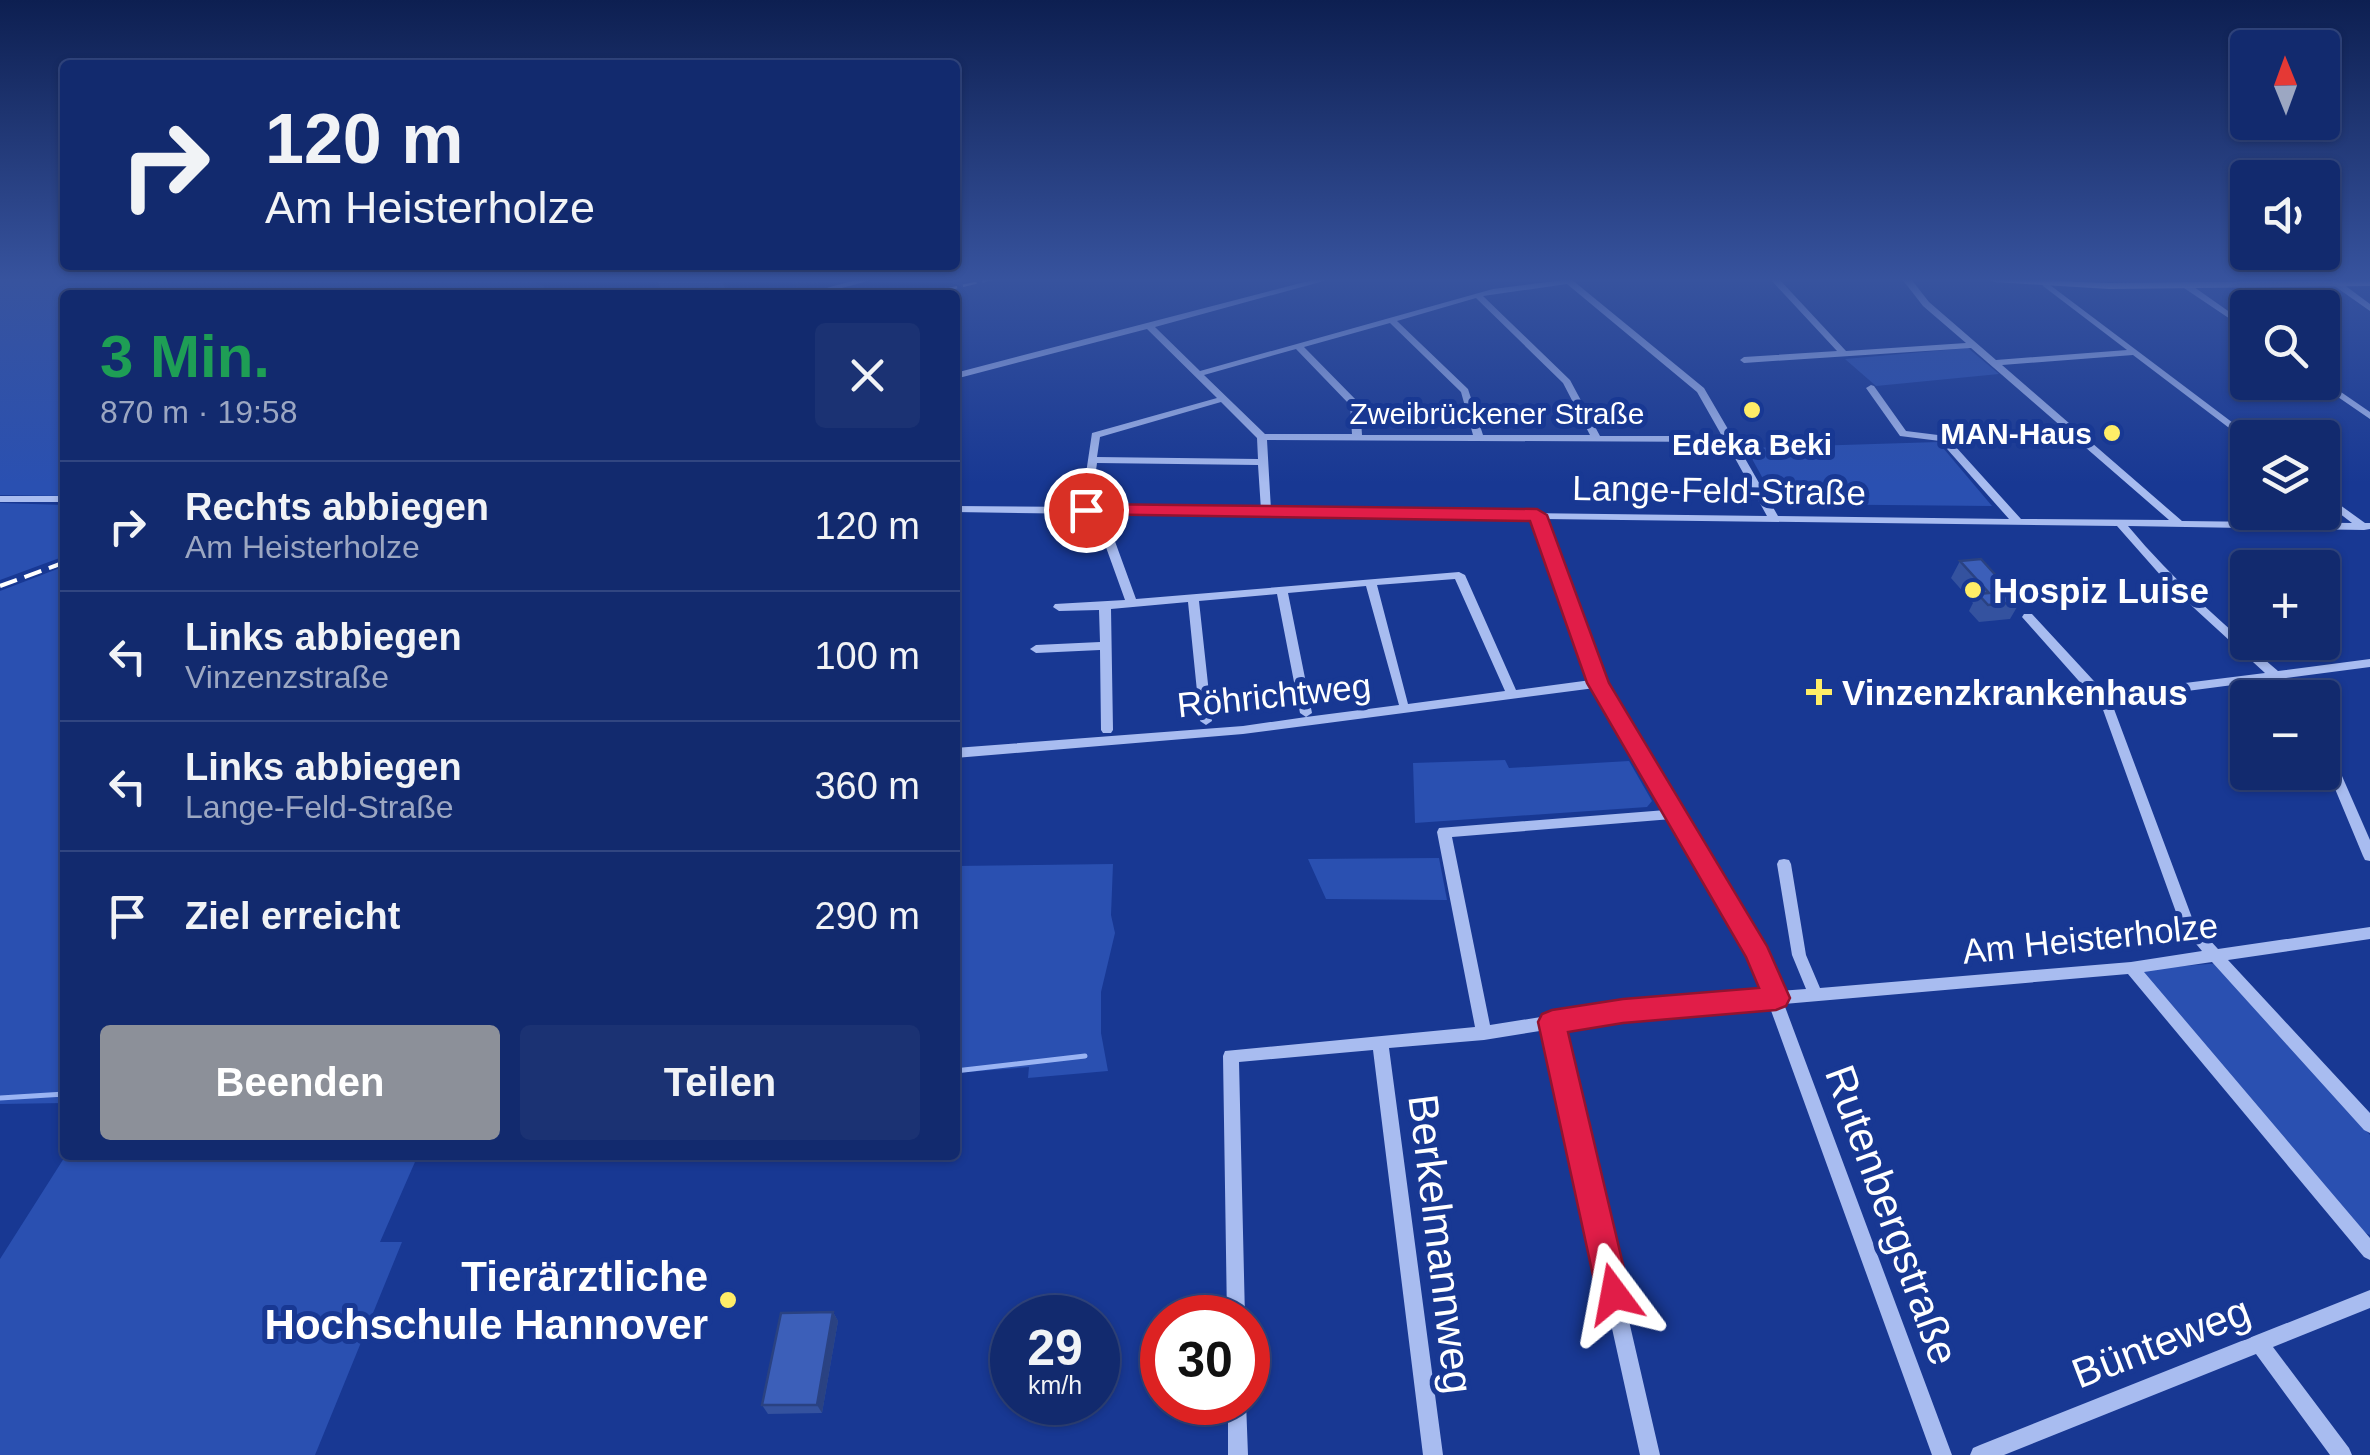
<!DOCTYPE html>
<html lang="de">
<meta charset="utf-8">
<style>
body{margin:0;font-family:Arial,sans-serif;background:#1b3273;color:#f1f3f6;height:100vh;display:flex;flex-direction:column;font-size:38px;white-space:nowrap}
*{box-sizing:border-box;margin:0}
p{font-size:32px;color:#9ca7c2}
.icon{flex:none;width:55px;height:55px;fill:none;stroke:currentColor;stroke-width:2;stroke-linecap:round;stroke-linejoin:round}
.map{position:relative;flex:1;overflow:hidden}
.drawer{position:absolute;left:60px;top:290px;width:900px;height:870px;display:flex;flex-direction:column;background:#122a6e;border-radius:10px;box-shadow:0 2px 8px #0004,0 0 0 2px #314681}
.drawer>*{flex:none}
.guide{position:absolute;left:60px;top:60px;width:900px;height:210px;border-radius:10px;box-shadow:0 2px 8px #0004,0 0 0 2px #314681;background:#122a6e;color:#f1f3f6;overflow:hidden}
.needle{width:65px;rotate:359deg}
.buttons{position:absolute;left:2230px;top:30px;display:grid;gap:20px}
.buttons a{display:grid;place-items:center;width:110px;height:110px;border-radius:10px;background:#122a6e;box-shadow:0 2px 8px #0004,0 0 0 2px #314681;font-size:50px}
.speed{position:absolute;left:990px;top:1295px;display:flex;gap:20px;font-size:50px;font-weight:700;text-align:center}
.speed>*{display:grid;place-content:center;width:130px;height:130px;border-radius:50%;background:#122a6e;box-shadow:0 2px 8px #0004,0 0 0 2px #314681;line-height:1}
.speed small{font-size:25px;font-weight:400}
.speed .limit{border:15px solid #d22;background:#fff;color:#111}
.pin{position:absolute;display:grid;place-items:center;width:85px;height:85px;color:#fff;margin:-42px;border:5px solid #fff;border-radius:50%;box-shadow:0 2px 10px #0007}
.me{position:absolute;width:110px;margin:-55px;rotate:347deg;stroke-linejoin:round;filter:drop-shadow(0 0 8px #0008)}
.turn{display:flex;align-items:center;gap:35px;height:210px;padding:0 40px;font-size:45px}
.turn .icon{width:130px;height:130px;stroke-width:2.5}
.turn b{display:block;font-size:70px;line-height:85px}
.round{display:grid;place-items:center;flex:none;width:105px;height:105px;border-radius:10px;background:#1b3273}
.summary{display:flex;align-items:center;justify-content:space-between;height:170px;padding:0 40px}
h1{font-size:60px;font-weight:700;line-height:75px;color:#1e9e55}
.primary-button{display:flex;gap:20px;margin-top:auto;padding:20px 40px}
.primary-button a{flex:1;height:115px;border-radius:10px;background:#8c9099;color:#fff;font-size:40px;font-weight:700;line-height:115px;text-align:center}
.primary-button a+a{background:#1b3273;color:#f1f3f6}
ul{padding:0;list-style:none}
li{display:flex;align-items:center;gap:30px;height:130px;padding:0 40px;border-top:2px solid #314681}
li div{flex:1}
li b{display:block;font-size:38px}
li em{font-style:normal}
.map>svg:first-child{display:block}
</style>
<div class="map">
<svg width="2370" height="1455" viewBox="0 0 2370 1455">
<rect width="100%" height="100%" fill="#183893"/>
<!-- green -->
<path fill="#2a50b1" d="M0,279H522L544,286L543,295H65V496L0,495Z
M1968,348L1999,374L1876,386L1845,359Z
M1938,442L1992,506L1777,504L1746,448Z
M0,503L65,505V556L0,580Z
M65,566V1103L0,1104V591Z
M1505,760L1509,768L1629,761L1652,801L1647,807L1415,823L1413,763Z
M1439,858L1447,900L1326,899L1308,859Z
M1113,864L1111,915L1115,933L1101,992V1033L1108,1071L1028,1078L1029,1067L955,1073V866Z
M2220,963L2370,1135V1235L2361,1231L2137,970Z
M66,1155H418L380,1242H402L315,1455H0V1259Z"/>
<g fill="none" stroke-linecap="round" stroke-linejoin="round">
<!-- stream -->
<path stroke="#9ab4f3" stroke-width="5" d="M955,1071L1085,1056
M0,1098L65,1094"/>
<!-- minor -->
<path fill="#a8bcf0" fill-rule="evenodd" d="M860,279H876L815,295H800Z
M1316,279H1331L1155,327L1200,371L1493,289L1571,279L1704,388L1732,436L1736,439L1735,441L1778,516L2009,519L1940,441L1900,436L1866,388L1871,385L1874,386L1906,431L1946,436L2021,519L2169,520L1971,348L1744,363L1740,360L1744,357L1837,351L1770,279H1779L1846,351L1966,343L1923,306L1902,279H1911L1929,302L1996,360L2127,350L2043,286L2042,284L2046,282L2253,438H2248V441L2245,440L2133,355L2002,365L2182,521L2352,523L2322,500V492L2365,523H2370V529L2364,530L2128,526C2173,580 2225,626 2278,671L2370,659V667L2111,701L2194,923L2218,949L2370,927V939L2228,960L2370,1113V1133L2364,1130L2212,962L2144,972L2370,1238V1260L2364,1257L2128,974L1784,1004L1952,1455H1932L1769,1005L1623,1018L1561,1027L1660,1455H1640L1546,1030L1484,1040L1389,1048L1443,1455H1423L1373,1050L1239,1062L1245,1318H1227L1223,1056L1225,1051L1475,1027L1437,832L1439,828L1666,810L1595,688L1243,734L955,758V748L1243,726L1306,717L1300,713L1277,594L1199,601L1212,721L1206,725L1200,721L1188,602L1111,609L1113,730L1111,733H1103L1101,730L1100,650L1036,653L1030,649L1036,645L1100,642L1099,610L1059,611L1053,607L1055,604L1125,600L1094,514L955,512V506L1081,507L1092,433L1217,398L1147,329L955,379V373ZM1567,284L1697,392L1722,436H1600L1570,380L1483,296ZM1476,298L1563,383L1590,435H1483L1468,389L1397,321ZM1390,323L1461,392L1473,435H1362L1360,404L1304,347ZM1296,349L1350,405L1352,434H1265L1204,375ZM1221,402L1257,438L1258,459L1097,457L1100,437ZM1267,440L1726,442L1767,516L1271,510ZM1097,463L1258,465L1261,510L1091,508ZM1105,514L1533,519L1591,680L1516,690L1465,575L1459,572L1136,599ZM1544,519L2117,526L2170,586L2265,673L2105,693L2032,614H2024L2022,617L2102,707L2181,926L2202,951L2131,962L1820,988L1806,955L1791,864L1789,860L1784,859L1779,860L1777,864L1792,955L1806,989L1779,991L1763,950L1604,683ZM1455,579L1505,691L1408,704L1377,585ZM1366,586L1399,705L1306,717L1312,713L1288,593ZM1672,819L1751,956L1765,993L1623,1004L1490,1025L1452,837Z
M2333,281H2339L2370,304V311L2333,285Z
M2181,282H2187L2248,325V331L2181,286Z
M2322,379L2370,412V419L2319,384L2318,382H2322Z
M0,496H65V502H0Z
M2329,755L2335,760L2370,840V861L2365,860L2363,856L2323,760Z
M2370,1290V1308L2273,1347L2349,1448L2352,1455H2330L2256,1354L2004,1455H1970L1973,1448L1980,1445Z
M1228,1402H1246L1248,1455H1228Z"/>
<!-- major -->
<path fill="#f1f4ff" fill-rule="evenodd" d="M1989,279L2109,283L2370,280V286L2109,289L1994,282Z"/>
<!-- tram -->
<path stroke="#fff" stroke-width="2.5" d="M2004,279L2112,285L2370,284"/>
<!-- rail-far1 -->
<path stroke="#fff" stroke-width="2.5" stroke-dasharray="14 6" stroke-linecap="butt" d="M924,295L992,279
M53,567L65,562"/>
<!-- rail -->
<path stroke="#fff" stroke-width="4" stroke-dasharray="18 8" stroke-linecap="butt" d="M0,586L60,564"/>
</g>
<!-- wall -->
<path fill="#34529f" d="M1960,561L2020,602L2010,619L1979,622L1969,611L1973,603L1951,578Z
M833,1312L838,1321L822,1413L768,1414L762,1405Z"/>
<!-- shaded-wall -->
<path fill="#2a4282" d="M811,279H818L819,283L796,288L795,283Z
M707,288L709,295H674Z
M833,1312L838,1321L822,1413L817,1405Z"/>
<!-- building -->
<path fill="#3c5fb9" stroke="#2a4282" stroke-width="2.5" d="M655,279H721L730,293L712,295L707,288L674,295H662Z
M792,279H811L795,283Z
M1981,559L2020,602L1988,605L1978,594L1989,593L1960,561Z
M833,1312L817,1405H762L781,1313Z"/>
<!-- sky -->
<linearGradient id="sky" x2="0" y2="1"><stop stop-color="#0d1f51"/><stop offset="0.58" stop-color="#37539e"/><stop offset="1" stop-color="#37539e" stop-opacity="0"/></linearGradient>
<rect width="2370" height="483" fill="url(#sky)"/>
<!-- route -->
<path fill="#e11d48" stroke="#92132f" stroke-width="2.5" d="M1086,504L1537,509L1547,515L1609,683L1767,946L1790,998L1786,1006L1776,1010L1623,1023L1568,1032L1630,1294L1625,1306L1614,1311L1602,1306L1597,1294L1538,1022L1542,1014L1552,1010L1623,999L1759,988L1746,957L1587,683L1530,521L1080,514V506Z"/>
<!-- markers -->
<g fill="#ffed67" stroke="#183893" stroke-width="4">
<circle cx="1752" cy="410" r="10"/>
<circle cx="2112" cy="433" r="10"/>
<circle cx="1973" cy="590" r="10"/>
<path d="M1814 677h10v10h10v10h-10v10h-10v-10h-10v-10h10z"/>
<circle cx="728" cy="1300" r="10"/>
</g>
<g text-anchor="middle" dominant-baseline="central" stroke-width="10" stroke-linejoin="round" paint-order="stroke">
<!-- far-street labels -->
<g font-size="30" fill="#fff" stroke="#183893">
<text x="1497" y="413">Zweibrückener Straße</text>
</g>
<!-- far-poi labels -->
<g font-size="30" font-weight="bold" fill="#fff" stroke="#183893" text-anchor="end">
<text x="2092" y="433">MAN-Haus</text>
<text x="1752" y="444" text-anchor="middle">Edeka Beki</text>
</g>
<!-- street labels -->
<g font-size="35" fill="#fff" stroke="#183893">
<text transform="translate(1719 490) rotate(1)">Lange-Feld-Straße</text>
<text transform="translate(1274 695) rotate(-6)">Röhrichtweg</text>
<text transform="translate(2090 938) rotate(-6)">Am Heisterholze</text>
</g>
<!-- poi labels -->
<g font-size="35" font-weight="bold" fill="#fff" stroke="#183893" text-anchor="start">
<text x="1993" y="590">Hospiz Luise</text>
<text x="1842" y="692">Vinzenzkrankenhaus</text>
</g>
<!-- near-street labels -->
<g font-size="42" fill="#fff" stroke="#183893">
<text transform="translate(1892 1215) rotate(70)">Rutenbergstraße</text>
<text transform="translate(1441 1244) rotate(83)">Berkelmannweg</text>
<text transform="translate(2161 1342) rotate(-21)">Bünteweg</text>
</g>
<!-- near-poi labels -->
<g font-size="42" font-weight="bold" fill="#fff" stroke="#183893" text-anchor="end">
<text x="708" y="1276">Tierärztliche<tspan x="708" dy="48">Hochschule Hannover</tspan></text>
</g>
</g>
</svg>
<div class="buttons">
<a><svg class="needle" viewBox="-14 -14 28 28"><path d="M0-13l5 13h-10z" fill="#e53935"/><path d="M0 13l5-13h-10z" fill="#9ca7c2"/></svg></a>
<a><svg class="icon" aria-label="sound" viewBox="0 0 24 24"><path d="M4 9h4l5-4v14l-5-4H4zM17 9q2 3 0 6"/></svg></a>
<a><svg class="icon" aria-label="search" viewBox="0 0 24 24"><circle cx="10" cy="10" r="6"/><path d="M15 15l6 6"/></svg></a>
<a><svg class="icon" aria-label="layers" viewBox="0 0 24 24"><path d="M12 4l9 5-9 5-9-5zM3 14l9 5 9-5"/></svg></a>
<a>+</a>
<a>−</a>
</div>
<div class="speed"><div>29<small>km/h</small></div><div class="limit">30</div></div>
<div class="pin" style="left:1086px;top:510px;background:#d93025"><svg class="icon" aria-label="arrive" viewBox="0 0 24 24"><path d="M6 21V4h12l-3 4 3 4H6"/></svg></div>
<svg class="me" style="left:1614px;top:1294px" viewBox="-20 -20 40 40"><path d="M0-17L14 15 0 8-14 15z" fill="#e11d48" stroke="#fff" stroke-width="4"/></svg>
<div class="guide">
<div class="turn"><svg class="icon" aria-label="right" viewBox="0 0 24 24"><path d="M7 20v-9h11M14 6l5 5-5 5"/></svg><div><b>120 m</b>Am Heisterholze</div></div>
</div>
<section class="drawer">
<div class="summary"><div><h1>3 Min.</h1><p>870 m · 19:58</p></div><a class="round"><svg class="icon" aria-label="close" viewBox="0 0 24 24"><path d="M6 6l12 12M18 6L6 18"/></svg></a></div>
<ul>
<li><svg class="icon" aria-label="right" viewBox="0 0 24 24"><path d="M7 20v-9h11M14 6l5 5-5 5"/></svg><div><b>Rechts abbiegen</b><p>Am Heisterholze</p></div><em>120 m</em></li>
<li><svg class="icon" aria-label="left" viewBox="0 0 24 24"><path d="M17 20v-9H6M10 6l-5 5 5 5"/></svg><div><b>Links abbiegen</b><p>Vinzenzstraße</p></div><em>100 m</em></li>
<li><svg class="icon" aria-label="left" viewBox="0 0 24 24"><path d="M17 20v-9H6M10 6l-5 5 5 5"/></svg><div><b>Links abbiegen</b><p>Lange-Feld-Straße</p></div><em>360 m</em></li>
<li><svg class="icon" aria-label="arrive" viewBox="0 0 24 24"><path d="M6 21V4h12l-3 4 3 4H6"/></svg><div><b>Ziel erreicht</b></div><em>290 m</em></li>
</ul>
<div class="primary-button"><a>Beenden</a><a>Teilen</a></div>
</section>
</div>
